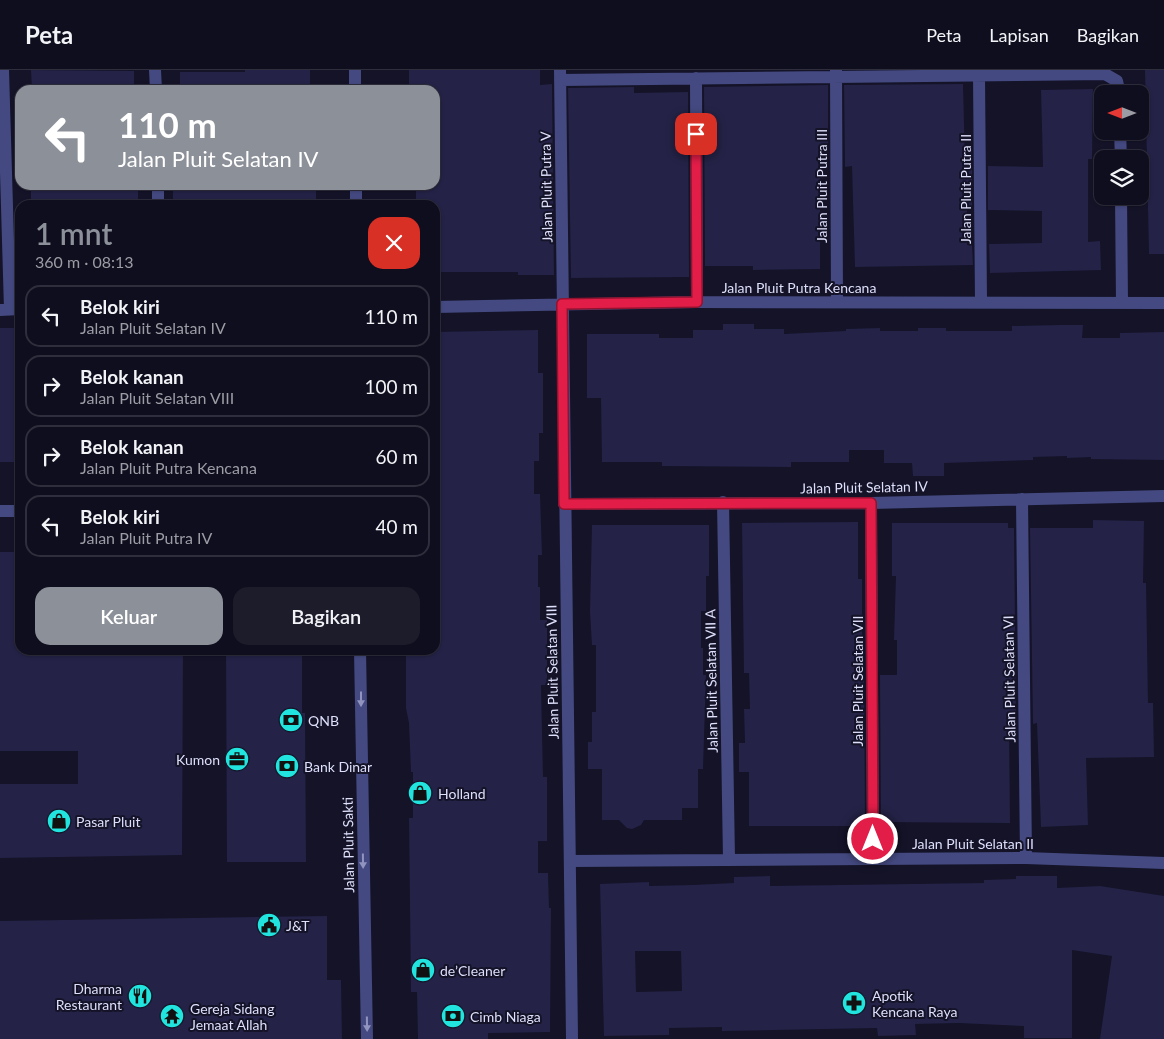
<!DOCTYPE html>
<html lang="id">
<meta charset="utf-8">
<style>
body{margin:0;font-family:Lato,sans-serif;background:#1d1c2b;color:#f1f3f6;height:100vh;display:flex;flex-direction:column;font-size:19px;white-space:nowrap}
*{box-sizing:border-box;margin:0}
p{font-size:16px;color:#9b9ca4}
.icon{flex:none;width:28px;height:28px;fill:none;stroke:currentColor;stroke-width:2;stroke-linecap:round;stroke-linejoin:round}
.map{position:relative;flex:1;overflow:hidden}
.details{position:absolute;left:15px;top:130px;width:425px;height:455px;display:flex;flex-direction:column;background:#0f0e1e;border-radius:15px;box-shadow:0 1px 4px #0004,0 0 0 1px #2f2e3c}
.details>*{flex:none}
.hud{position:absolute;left:15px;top:15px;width:425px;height:105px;border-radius:15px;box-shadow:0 1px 4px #0004,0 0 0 1px #2f2e3c;background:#8c9099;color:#fff;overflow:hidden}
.needle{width:32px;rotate:270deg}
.fabs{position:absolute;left:1094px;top:15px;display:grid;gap:10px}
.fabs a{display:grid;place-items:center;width:55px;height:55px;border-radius:10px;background:#0f0e1e;box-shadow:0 1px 4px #0004,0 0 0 1px #2f2e3c;font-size:25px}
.pin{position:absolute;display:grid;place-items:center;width:42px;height:42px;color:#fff;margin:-21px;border-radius:10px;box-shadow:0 2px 8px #0006}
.me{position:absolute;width:55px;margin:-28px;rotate:0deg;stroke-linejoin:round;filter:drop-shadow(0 0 4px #0008)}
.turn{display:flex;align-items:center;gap:18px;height:105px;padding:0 20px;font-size:22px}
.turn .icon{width:65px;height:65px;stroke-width:2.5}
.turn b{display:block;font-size:35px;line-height:42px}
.round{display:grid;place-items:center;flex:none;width:52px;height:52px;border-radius:15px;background:#1d1c2b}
.overview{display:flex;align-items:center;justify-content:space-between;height:85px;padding:0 20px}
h1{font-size:30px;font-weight:600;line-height:38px;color:#8c9099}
.primary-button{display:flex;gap:10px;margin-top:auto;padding:10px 20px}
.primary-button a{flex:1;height:58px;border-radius:15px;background:#8c9099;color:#fff;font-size:20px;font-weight:600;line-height:58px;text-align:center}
.primary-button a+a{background:#1d1c2b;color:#f1f3f6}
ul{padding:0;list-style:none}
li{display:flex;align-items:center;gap:15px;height:62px;margin:0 10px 8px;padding:0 10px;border:2px solid #2f2e3c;border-radius:15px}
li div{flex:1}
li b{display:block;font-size:19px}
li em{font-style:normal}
header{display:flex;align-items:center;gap:30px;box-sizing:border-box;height:70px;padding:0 25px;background:#0f0e1e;border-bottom:1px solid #2f2e3c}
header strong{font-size:24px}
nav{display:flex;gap:28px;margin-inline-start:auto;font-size:18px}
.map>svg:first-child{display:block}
</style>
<header>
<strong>Peta</strong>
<nav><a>Peta</a><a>Lapisan</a><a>Bagikan</a></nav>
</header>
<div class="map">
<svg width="1164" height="969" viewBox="0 0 1164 969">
<rect width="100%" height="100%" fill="#141328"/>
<!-- building -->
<path fill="#242246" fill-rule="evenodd" d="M31,0L134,1V20H32Z
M245,0H310V20H180V2H245Z
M409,0H540V15L552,14L554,205H518V202H435V135H416V115H435V20H409Z
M1145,0H1164V184H1149Z
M963,14L965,94L972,96V139H967V175H972L973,195L855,197L852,96L845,97L844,15Z
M828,15V97H820V199L753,200V196H705L704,17Z
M634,17V23L688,22L689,207L571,208L568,18Z
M1093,19L1092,89H1088V172L1100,171L1101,200L990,203L989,174L1042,173V141L988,140V96L1043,97L1041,20Z
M31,115H138V135H31Z
M173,115H316V135H173Z
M723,254H754V259H784V264L846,261V259L880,258V261H918V258H946V261H1012V256L1060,255H1083L1082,268H1120V263L1164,262V390L1091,389V387L1067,388V386L1033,387V390L944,393V406H913L912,393H884V380H849V392H791V397L662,396V392H602L601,328H587V264H659V268H693V260H723Z
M0,258H20V392H0Z
M538,260V303H543V363H539V391H534V424H540L542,485H538V517H540V550H547V615H541L543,707H547V771H538V803H548L549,838H551L550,962L488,963V969H418L417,922H411L409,748H413V702H411L409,653L406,638V580H435V262Z
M1093,450L1144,451L1143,513H1146L1148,633H1153L1154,687L1086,688L1088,755L1041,757L1037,653L1033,654L1030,458H1093Z
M858,452V509H862V574H855L856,605H864L865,752H861V756H749V702H739V673H745L744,639H750L749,603H744L742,453Z
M892,453H1008V458H1014L1016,654H1009L1010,753L881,752L880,605H897V570H894L896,506H892Z
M592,455H709V506H706V541H701V578H703V605H706L703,699H698V738H682V750H644L641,755L632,759L627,758L619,750H602V699H588V672H592V642H596V575H592L590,542Z
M0,482H20V580H183L182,785L0,788V714H78V681H0Z
M226,580H302V643H305L306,792H227Z
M770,806V816L984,813V810L1016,809V806H1057V818L1100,816L1164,826V969H1100L1112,886L1072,880V968H1024V956L959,953L915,954L916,965L878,966L877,958L722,961V957L669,958V965L604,966L600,814L649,812V816L693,815L734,813V807ZM635,881H681L682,921L636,922Z
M327,846V910H341L342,969H0V851Z"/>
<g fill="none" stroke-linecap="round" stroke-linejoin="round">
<!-- minor -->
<path stroke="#444a81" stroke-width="12" d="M3,0L10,239
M155,0L156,20
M355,0V20
M560,0L572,969
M836,0L837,231
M979,6L981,232
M696,8L697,232
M560,10L1105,4L1117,11L1120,24
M1120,61L1121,89
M158,115V135
M356,115V135
M1121,126L1122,233
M435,237L697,232L1164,233
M0,240L20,239
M1022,429L1026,788
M723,432L729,789
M871,433L873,788
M564,434L871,433L1164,426
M0,441H20
M360,580L367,969
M571,791L1026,788L1164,793"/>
</g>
<!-- one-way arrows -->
<defs><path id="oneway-solid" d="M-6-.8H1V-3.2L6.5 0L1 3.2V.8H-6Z" transform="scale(1.25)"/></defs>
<g fill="#9194be">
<use href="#oneway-solid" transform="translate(361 629) rotate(90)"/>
<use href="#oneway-solid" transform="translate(363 791) rotate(89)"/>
<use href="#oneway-solid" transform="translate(367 954) rotate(89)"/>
</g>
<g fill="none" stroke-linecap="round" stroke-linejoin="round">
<!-- route casing -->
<g stroke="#92132f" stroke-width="12">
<path id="route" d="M696,64L697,232L562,234L564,434L871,433L873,769"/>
</g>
<!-- route -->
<use href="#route" stroke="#e11d48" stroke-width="9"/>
</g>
<!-- icons -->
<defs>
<g id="bank-disc" transform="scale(1.25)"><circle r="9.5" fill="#21e4de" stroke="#141328"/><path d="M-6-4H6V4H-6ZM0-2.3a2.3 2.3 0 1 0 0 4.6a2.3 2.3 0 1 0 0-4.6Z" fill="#111"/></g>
<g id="office-disc" transform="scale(1.25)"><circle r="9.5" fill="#21e4de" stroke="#141328"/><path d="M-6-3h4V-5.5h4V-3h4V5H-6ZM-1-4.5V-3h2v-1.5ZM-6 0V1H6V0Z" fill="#111"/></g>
<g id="shop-disc" transform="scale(1.25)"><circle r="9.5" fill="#21e4de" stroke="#141328"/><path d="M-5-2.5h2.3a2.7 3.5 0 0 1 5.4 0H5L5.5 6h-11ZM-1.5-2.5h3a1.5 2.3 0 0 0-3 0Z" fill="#111"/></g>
<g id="civic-disc" transform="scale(1.25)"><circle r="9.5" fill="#21e4de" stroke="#141328"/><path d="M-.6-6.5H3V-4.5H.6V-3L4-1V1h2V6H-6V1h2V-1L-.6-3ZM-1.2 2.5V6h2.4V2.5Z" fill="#111"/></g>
<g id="restaurant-disc" transform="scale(1.25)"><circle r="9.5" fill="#21e4de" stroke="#141328"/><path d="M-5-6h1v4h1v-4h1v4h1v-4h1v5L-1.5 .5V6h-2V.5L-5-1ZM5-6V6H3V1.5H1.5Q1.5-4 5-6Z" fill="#111"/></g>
<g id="pharmacy-disc" transform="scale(1.25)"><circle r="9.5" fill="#21e4de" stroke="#141328"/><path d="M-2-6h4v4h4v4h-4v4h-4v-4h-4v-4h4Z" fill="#111"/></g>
<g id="temple-disc" transform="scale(1.25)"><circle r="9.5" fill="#21e4de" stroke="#141328"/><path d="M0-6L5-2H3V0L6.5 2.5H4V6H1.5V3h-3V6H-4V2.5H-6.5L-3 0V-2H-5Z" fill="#111"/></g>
</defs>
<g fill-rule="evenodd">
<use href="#bank-disc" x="291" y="650"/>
<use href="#office-disc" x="237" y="689"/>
<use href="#bank-disc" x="287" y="696"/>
<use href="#shop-disc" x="420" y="723"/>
<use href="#shop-disc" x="59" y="751"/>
<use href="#civic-disc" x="269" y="855"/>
<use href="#shop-disc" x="423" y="900"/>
<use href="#restaurant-disc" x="140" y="926"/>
<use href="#pharmacy-disc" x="854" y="933"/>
<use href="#temple-disc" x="172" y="946"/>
<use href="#bank-disc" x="453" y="946"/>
</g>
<g text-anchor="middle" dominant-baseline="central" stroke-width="4" stroke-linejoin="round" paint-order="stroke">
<!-- street labels -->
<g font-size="14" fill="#dedffb" stroke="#141328">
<text transform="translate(821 116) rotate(-90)">Jalan Pluit Putra III</text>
<text transform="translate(546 117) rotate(-91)">Jalan Pluit Putra V</text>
<text transform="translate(965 119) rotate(-90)">Jalan Pluit Putra II</text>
<text x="799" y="217">Jalan Pluit Putra Kencana</text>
<text transform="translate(864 417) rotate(-1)">Jalan Pluit Selatan IV</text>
<text transform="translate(552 602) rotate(-91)">Jalan Pluit Selatan VIII</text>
<text transform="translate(1009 609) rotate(-91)">Jalan Pluit Selatan VI</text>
<text transform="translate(711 611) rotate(-91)">Jalan Pluit Selatan VII A</text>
<text transform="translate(857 611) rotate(-90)">Jalan Pluit Selatan VII</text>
<text x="973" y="773">Jalan Pluit Selatan II</text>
<text transform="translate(348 775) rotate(-91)">Jalan Pluit Sakti</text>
</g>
<!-- poi labels -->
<g font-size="14" fill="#dedffb" stroke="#141328" text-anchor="start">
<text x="308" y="650">QNB</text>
<text x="220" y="689" text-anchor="end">Kumon</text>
<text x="304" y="696">Bank Dinar</text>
<text x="438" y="723">Holland</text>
<text x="76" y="751">Pasar Pluit</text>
<text x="286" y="855">J&amp;T</text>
<text x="440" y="900">de’Cleaner</text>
<text x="122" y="918" text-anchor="end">Dharma<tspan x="122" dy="16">Restaurant</tspan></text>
<text x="872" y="925">Apotik<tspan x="872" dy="16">Kencana Raya</tspan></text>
<text x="190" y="938">Gereja Sidang<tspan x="190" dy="16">Jemaat Allah</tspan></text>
<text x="470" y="946">Cimb Niaga</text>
</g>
</g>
</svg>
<div class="fabs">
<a><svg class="needle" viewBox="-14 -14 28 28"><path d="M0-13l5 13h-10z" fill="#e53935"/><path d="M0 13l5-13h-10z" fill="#9b9ca4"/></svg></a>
<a><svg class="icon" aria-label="layers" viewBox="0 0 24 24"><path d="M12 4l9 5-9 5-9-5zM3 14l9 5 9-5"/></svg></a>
</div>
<div class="pin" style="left:696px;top:64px;background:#d93025"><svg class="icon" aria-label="arrive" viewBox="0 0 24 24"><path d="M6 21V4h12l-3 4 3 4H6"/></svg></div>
<svg class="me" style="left:873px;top:769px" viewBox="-20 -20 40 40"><circle r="17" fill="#e11d48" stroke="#fff" stroke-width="3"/><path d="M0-11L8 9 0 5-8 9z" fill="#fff"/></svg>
<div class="hud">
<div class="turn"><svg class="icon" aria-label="left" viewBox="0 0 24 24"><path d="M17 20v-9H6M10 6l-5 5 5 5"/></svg><div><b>110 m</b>Jalan Pluit Selatan IV</div></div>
</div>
<section class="details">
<div class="overview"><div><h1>1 mnt</h1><p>360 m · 08:13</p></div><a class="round" style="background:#d93025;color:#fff"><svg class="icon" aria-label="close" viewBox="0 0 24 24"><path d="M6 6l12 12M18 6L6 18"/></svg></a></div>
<ul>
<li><svg class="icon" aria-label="left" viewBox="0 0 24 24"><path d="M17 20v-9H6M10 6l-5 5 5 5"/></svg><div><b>Belok kiri</b><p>Jalan Pluit Selatan IV</p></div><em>110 m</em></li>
<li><svg class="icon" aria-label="right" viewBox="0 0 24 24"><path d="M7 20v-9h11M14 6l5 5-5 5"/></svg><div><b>Belok kanan</b><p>Jalan Pluit Selatan VIII</p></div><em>100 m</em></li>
<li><svg class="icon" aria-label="right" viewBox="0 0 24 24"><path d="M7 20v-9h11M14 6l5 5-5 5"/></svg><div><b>Belok kanan</b><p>Jalan Pluit Putra Kencana</p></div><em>60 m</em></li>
<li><svg class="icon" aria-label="left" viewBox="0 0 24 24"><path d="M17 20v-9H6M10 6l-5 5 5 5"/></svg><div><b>Belok kiri</b><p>Jalan Pluit Putra IV</p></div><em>40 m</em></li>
</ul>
<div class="primary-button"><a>Keluar</a><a>Bagikan</a></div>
</section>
</div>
